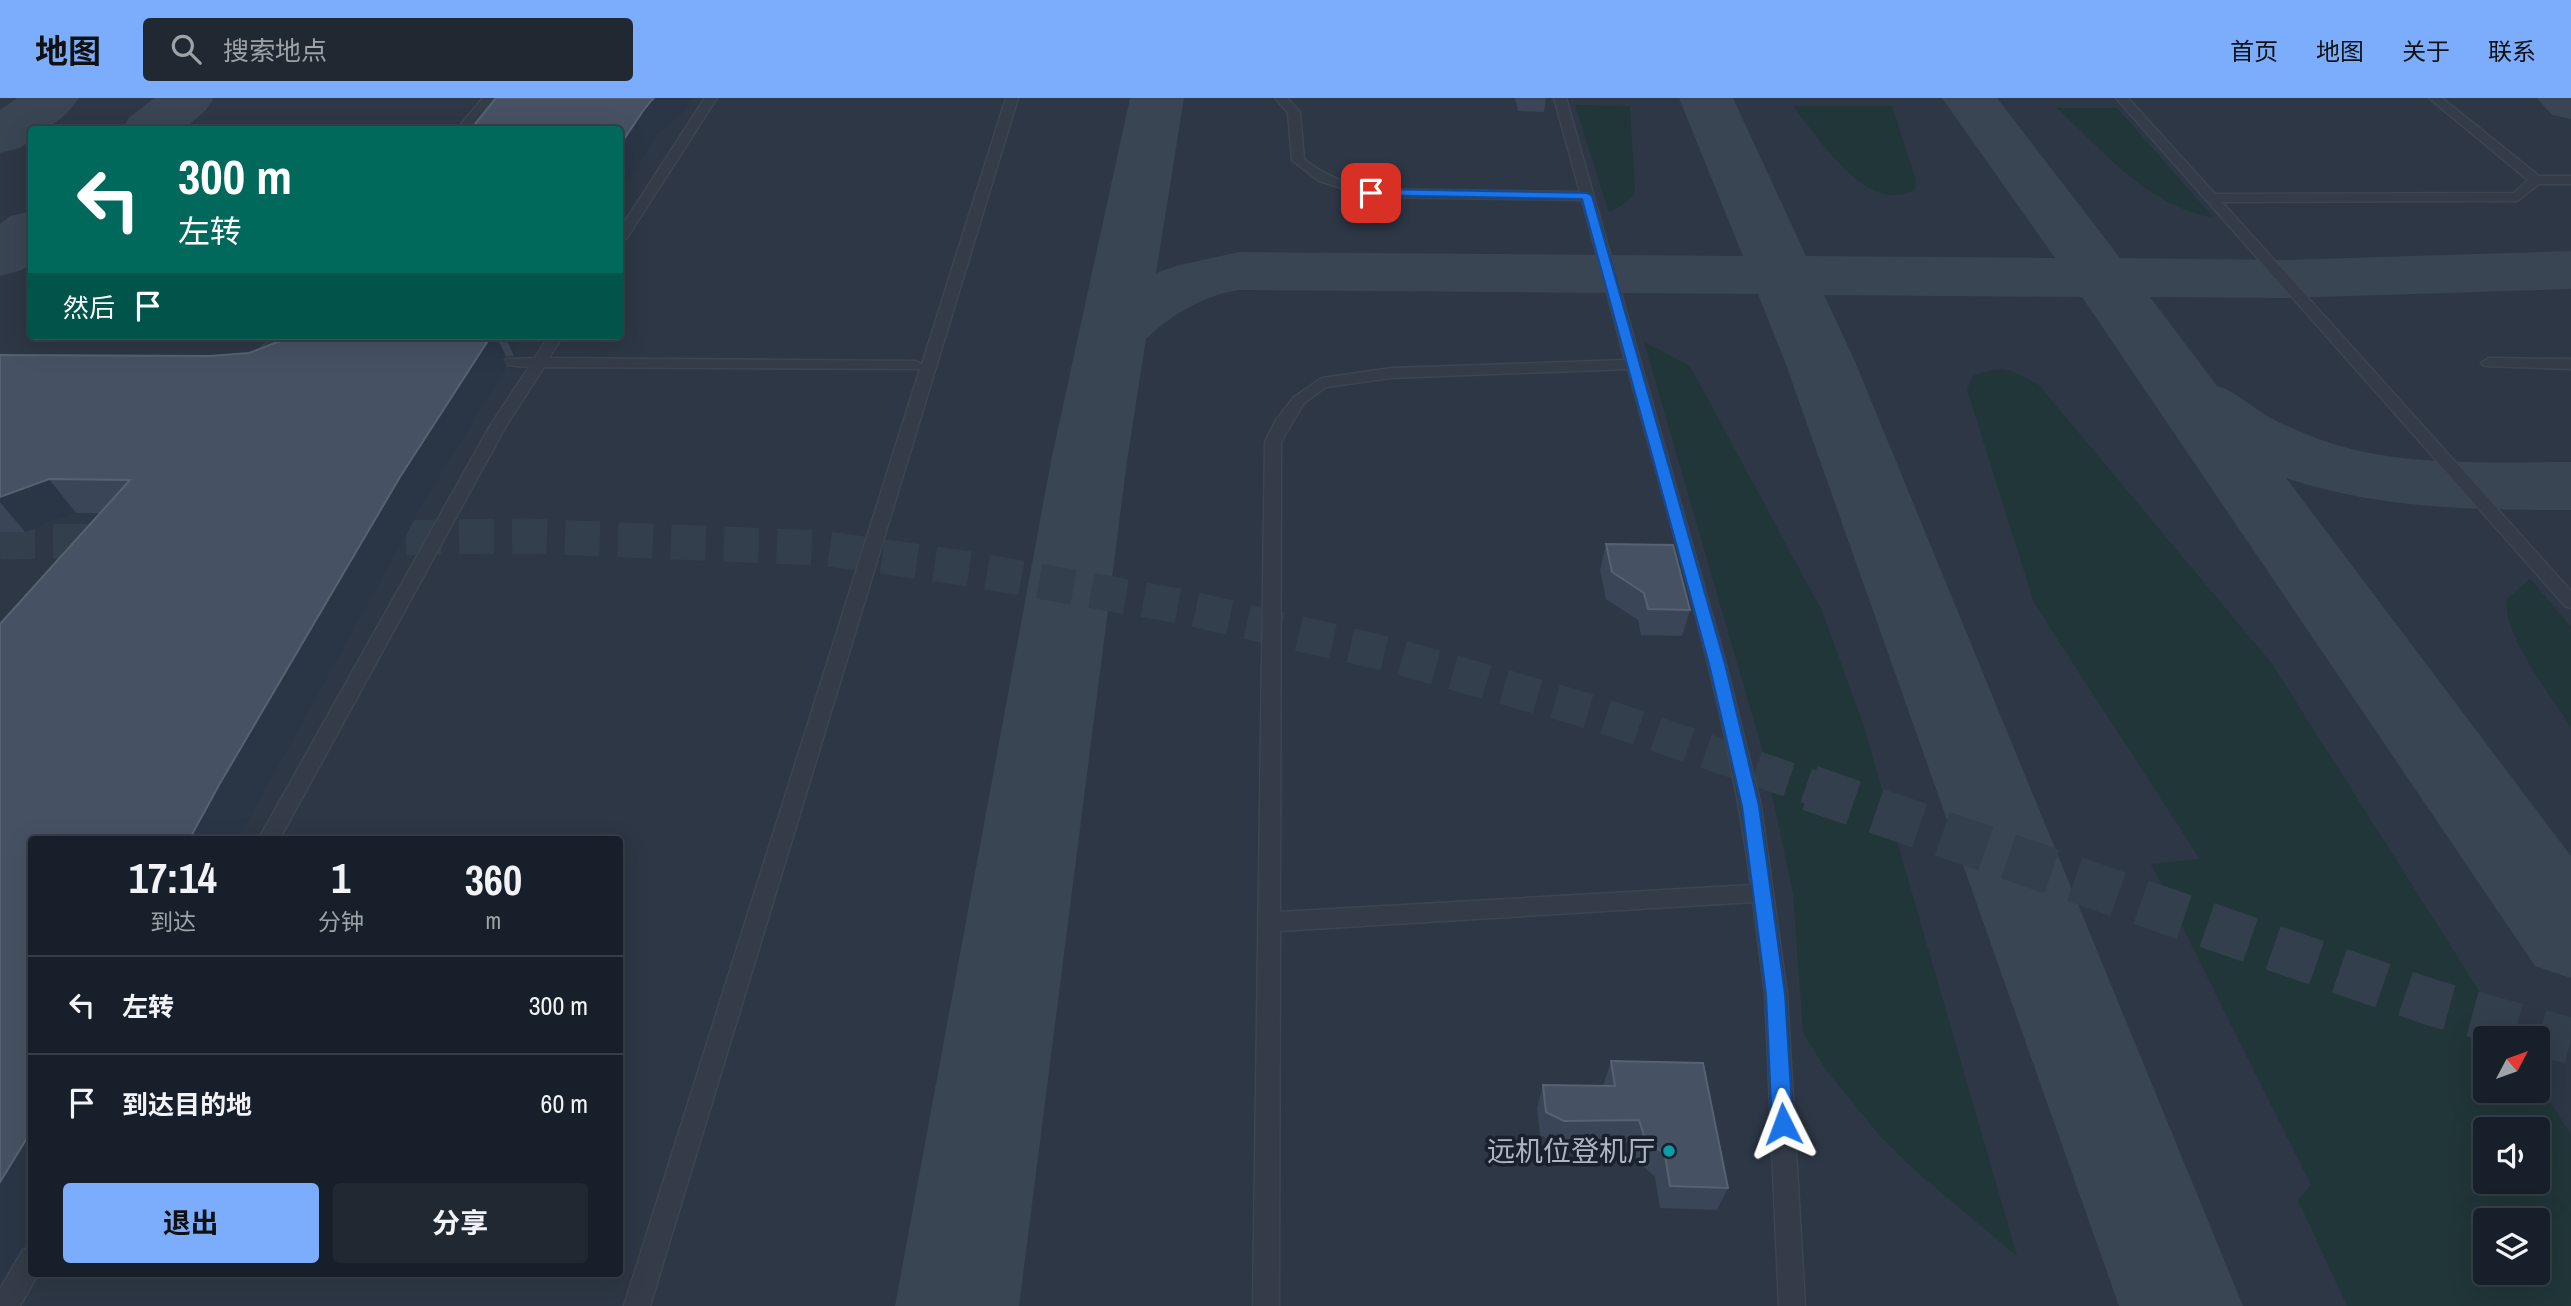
<!DOCTYPE html>
<html lang="zh">
<meta charset="utf-8">
<style>
body{margin:0;font-family:"Archivo Narrow","Noto Sans SC",sans-serif;background:#202832;color:#f1f3f6;height:100vh;display:flex;flex-direction:column;font-size:26px;white-space:nowrap}
*{box-sizing:border-box;margin:0}
p{font-size:23px;color:#9ea3a8}
.icon{flex:none;width:38px;height:38px;fill:none;stroke:currentColor;stroke-width:2;stroke-linecap:round;stroke-linejoin:round}
.map{position:relative;flex:1;overflow:hidden}
.drawer{position:absolute;left:28px;top:738px;width:595px;height:441px;display:flex;flex-direction:column;background:#17202a;border-radius:7px;box-shadow:0 7px 28px #0002,0 0 0 2px #363e47}
.drawer>*{flex:none}
.top-card{position:absolute;left:28px;top:28px;width:595px;height:214px;border-radius:7px;box-shadow:0 7px 28px #0002,0 0 0 2px #363e47;background:#00695c;color:#fff;overflow:hidden}
.needle{width:46px;rotate:49deg}
.controls{position:absolute;left:2473px;top:928px;display:grid;gap:14px}
.controls a{display:grid;place-items:center;width:77px;height:77px;border-radius:7px;background:#17202a;box-shadow:0 7px 28px #0002,0 0 0 2px #363e47;font-size:35px}
.pin{position:absolute;display:grid;place-items:center;width:60px;height:60px;color:#fff;margin:-30px;border-radius:14px;box-shadow:0 4px 10px #0006}
.me{position:absolute;width:77px;margin:-38px;rotate:357deg;stroke-linejoin:round;filter:drop-shadow(0 0 5px #0008)}
.turn{display:flex;align-items:center;gap:24px;height:147px;padding:0 35px;font-size:32px}
.turn .icon{width:91px;height:91px;stroke-width:2.5}
.turn b{display:block;font-size:49px;line-height:60px}
.then{display:flex;align-items:center;height:66px;padding:0 35px;background:#0003;gap:14px;font-size:26px}
.eta{display:flex;justify-content:space-evenly;align-items:center;height:119px;text-align:center}
.eta b{font-size:42px;font-weight:700;line-height:49px}
.action{display:flex;gap:14px;margin-top:auto;padding:14px 35px}
.action a{flex:1;height:80px;border-radius:7px;background:#7badfc;color:#111;font-size:28px;font-weight:700;line-height:80px;text-align:center}
.action a+a{background:#202832;color:#f1f3f6}
ul{padding:0;list-style:none}
li{display:flex;align-items:center;gap:21px;height:98px;padding:0 35px;border-top:2px solid #363e47}
li div{flex:1}
li b{display:block;font-size:26px}
li em{font-style:normal}
header{display:flex;align-items:center;gap:42px;box-sizing:border-box;height:98px;padding:0 35px;background:#7badfc;color:#111}
header strong{font-size:33px}
nav{display:flex;gap:38px;margin-inline-start:auto;font-size:24px}
.search{width:490px;height:63px;background:#202832;display:flex;align-items:center;gap:18px;box-sizing:border-box;padding:0 24px;border-radius:7px;color:#9ea3a8;font-size:26px}
.map>svg:first-child{display:block}
</style>
<header>
<strong>地图</strong>
<div class="search"><svg class="icon" aria-label="search" viewBox="0 0 24 24"><circle cx="10" cy="10" r="6"/><path d="M15 15l6 6"/></svg>搜索地点</div>
<nav><a>首页</a><a>地图</a><a>关于</a><a>联系</a></nav>
</header>
<div class="map">
<svg width="2571" height="1208" viewBox="0 0 2571 1208">
<rect width="100%" height="100%" fill="#1f2a38"/>
<!-- airport -->
<path fill="#2d3745" fill-rule="evenodd" d="M0,0H2571V1208H0ZM32,32H620V238H32ZM32,742H620V1176H32ZM2485,940H2538V992H2485ZM2485,1031H2538V1083H2485ZM2485,1122H2538V1174H2485Z"/>
<!-- green -->
<path fill="#213639" fill-rule="evenodd" d="M1575,7L1630,8L1635,96L1624,106L1609,114Z
M1793,8H1892L1916,83L1914,92C1866,118 1819,39 1793,8Z
M2057,10H2117L2213,119C2148,109 2103,52 2057,10Z
M1644,244L1690,268L1822,513L1863,626L2017,1158L1918,1075L1880,1038L1827,973L1803,935L1793,795L1763,654Z
M1997,271L2012,273L2038,286L2272,566L2509,940H2485V992H2538V985L2571,1037V1208H2347L2298,1102L2311,1087L2151,766L2200,761L2034,505L1967,291L1974,277ZM2485,1031H2538V1083H2485ZM2485,1122H2538V1174H2485Z
M2530,481L2571,529V629C2551,597 2502,537 2507,501Z"/>
<g fill="none" stroke-linecap="round" stroke-linejoin="round">
<!-- taxiway -->
<path fill="#3a4554" fill-rule="evenodd" d="M17,0H79C68,16 52,32 32,32V41L20,50L0,55V12Z
M154,0H214L206,12L183,32H121L129,20Z
M1130,0H1184L1156,175L1180,167L1239,154L1743,158L1679,0H1733L1806,158L2055,160L1942,0H1997L2120,160L2283,162L2571,153V191L2283,200L2150,199L2217,288C2236,293 2250,308 2267,318C2281,326 2296,332 2311,338C2388,370 2489,364 2571,364V412C2474,412 2379,411 2286,380L2571,758V880L2535,868L2082,199L1824,197L1854,261L2243,1208H2119L1784,261L1758,196L1239,192C1203,198 1172,216 1146,241L1127,363L1019,1208H895L1051,363Z
M2537,0H2571V21L2552,17Z
M32,113V164L22,172L0,178V126L10,118Z"/>
<!-- primary-tunnel-far1 -->
<path stroke="#343f4d" stroke-width="35" stroke-dasharray="35 18" stroke-linecap="butt" d="M353,440L526,438L822,450L970,471L1179,508L1392,557L1592,614L1816,691
M0,444L125,443"/>
<!-- primary-tunnel -->
<path stroke="#343f4d" stroke-width="46" stroke-dasharray="46 24" stroke-linecap="butt" d="M1810,690L2433,905L2571,943"/>
<!-- lane casing -->
<g stroke="#3c4552" stroke-width="3">
<path id="lane" d="M483,0H495L469,32H456Z
M705,0H717L627,140L620,144V131Z
M1006,0H1018L650,1208H624L920,271L544,269L506,328L279,742H258L490,328L529,269L506,267L503,264L506,261L535,260L549,238H563L549,260L916,263L922,266Z
M1275,0H1287L1300,14L1304,61C1324,78 1346,85 1371,91L1580,94L1554,0H1566L1726,566L1761,708L1787,896L1805,1208H1779L1765,896L1753,804L1280,833L1279,1208H1253L1265,344L1276,322L1294,299L1322,280L1391,270L1625,262L1582,102L1371,99L1319,83L1292,62L1288,15ZM1628,271C1674,441 1728,611 1751,787L1280,814L1281,344L1304,305L1326,289L1391,280Z
M2116,0H2128L2215,96L2514,95L2528,82L2429,0H2442L2539,78H2571V86H2539L2517,103L2222,104L2571,493V510L2565,508Z
M273,238H288L262,266H252L250,263L252,260Z
M2489,260L2571,261V271L2484,268L2481,265Z
M32,1148V1176H38L20,1208H0V1191L23,1152Z"/>
</g>
<!-- lane -->
<use href="#lane" fill="#333c48" fill-rule="evenodd"/>
</g>
<!-- wall -->
<path fill="#3a4657" d="M1515,0H1546L1544,14L1518,13Z
M293,238H527L514,258H506L503,261L507,270L419,413L248,720L32,742V1132L0,1188V526L100,415H76L25,434H0V257L210,258L249,255Z
M1606,446L1690,512L1682,538L1641,537L1638,522L1606,501L1600,472Z
M1611,963L1728,1090L1717,1112L1660,1110L1655,1079L1635,1061L1630,1045L1557,1046L1540,1037L1537,1010L1543,987L1603,988Z"/>
<!-- shaded-wall -->
<path fill="#2a3646" d="M654,0H692L680,18L660,33L620,95V47L643,13L651,3Z
M488,238H496L506,258L503,261L507,270L419,413L237,742H189L219,687L400,379Z
M505,238H527L514,258Z
M49,381L76,415L25,434L0,404V399Z
M32,1032V1132L0,1188V1084Z"/>
<!-- building -->
<path fill="#465263" stroke="#566272" stroke-width="2" d="M496,0H654L651,3L643,13L620,47V32H470Z
M293,238H491L400,379L219,687L189,742H32V1032L0,1084V526L130,382L49,381L0,399V257L210,258L249,255Z
M1606,446L1673,447L1690,512L1648,511L1644,495L1612,474Z
M1611,963L1703,965L1728,1090L1670,1088L1665,1057L1644,1038L1639,1022L1564,1023L1546,1014L1543,987L1615,988Z"/>
<!-- route -->
<path fill="#1a73e8" stroke="#114b97" stroke-width="2" d="M1371,91L1587,95L1592,98L1725,566L1759,708L1785,896L1793,1026L1790,1033L1783,1035L1775,1033L1772,1026L1766,896L1742,708L1709,566L1582,101L1367,97V92Z"/>
<!-- markers -->
<circle fill="#0f9aa8" stroke="#18212d" stroke-width="2.5" cx="1669" cy="1053" r="7"/>
<g text-anchor="middle" dominant-baseline="central" stroke-width="7" stroke-linejoin="round" paint-order="stroke">
<!-- near-poi labels -->
<g font-size="28" fill="#adb6c5" stroke="#18212d" text-anchor="end">
<text x="1655" y="1053">远机位登机厅</text>
</g>
</g>
</svg>
<div class="controls">
<a><svg class="needle" viewBox="-14 -14 28 28"><path d="M0-13l5 13h-10z" fill="#e53935"/><path d="M0 13l5-13h-10z" fill="#9ea3a8"/></svg></a>
<a><svg class="icon" aria-label="sound" viewBox="0 0 24 24"><path d="M4 9h4l5-4v14l-5-4H4zM17 9q2 3 0 6"/></svg></a>
<a><svg class="icon" aria-label="layers" viewBox="0 0 24 24"><path d="M12 4l9 5-9 5-9-5zM3 14l9 5 9-5"/></svg></a>
</div>
<div class="pin" style="left:1371px;top:95px;background:#d93025"><svg class="icon" aria-label="arrive" viewBox="0 0 24 24"><path d="M6 21V4h12l-3 4 3 4H6"/></svg></div>
<svg class="me" style="left:1783px;top:1026px" viewBox="-20 -20 40 40"><path d="M0-17L14 15 0 8-14 15z" fill="#1a73e8" stroke="#fff" stroke-width="4"/></svg>
<div class="top-card">
<div class="turn"><svg class="icon" aria-label="left" viewBox="0 0 24 24"><path d="M17 20v-9H6M10 6l-5 5 5 5"/></svg><div><b>300 m</b>左转</div></div>
<div class="then">然后<svg class="icon" aria-label="arrive" viewBox="0 0 24 24"><path d="M6 21V4h12l-3 4 3 4H6"/></svg></div>
</div>
<section class="drawer">
<div class="eta">
<div><b>17:14</b><p>到达</p></div>
<div><b>1</b><p>分钟</p></div>
<div><b>360</b><p>m</p></div>
</div>
<ul>
<li><svg class="icon" aria-label="left" viewBox="0 0 24 24"><path d="M17 20v-9H6M10 6l-5 5 5 5"/></svg><div><b>左转</b></div><em>300 m</em></li>
<li><svg class="icon" aria-label="arrive" viewBox="0 0 24 24"><path d="M6 21V4h12l-3 4 3 4H6"/></svg><div><b>到达目的地</b></div><em>60 m</em></li>
</ul>
<div class="action"><a>退出</a><a>分享</a></div>
</section>
</div>
